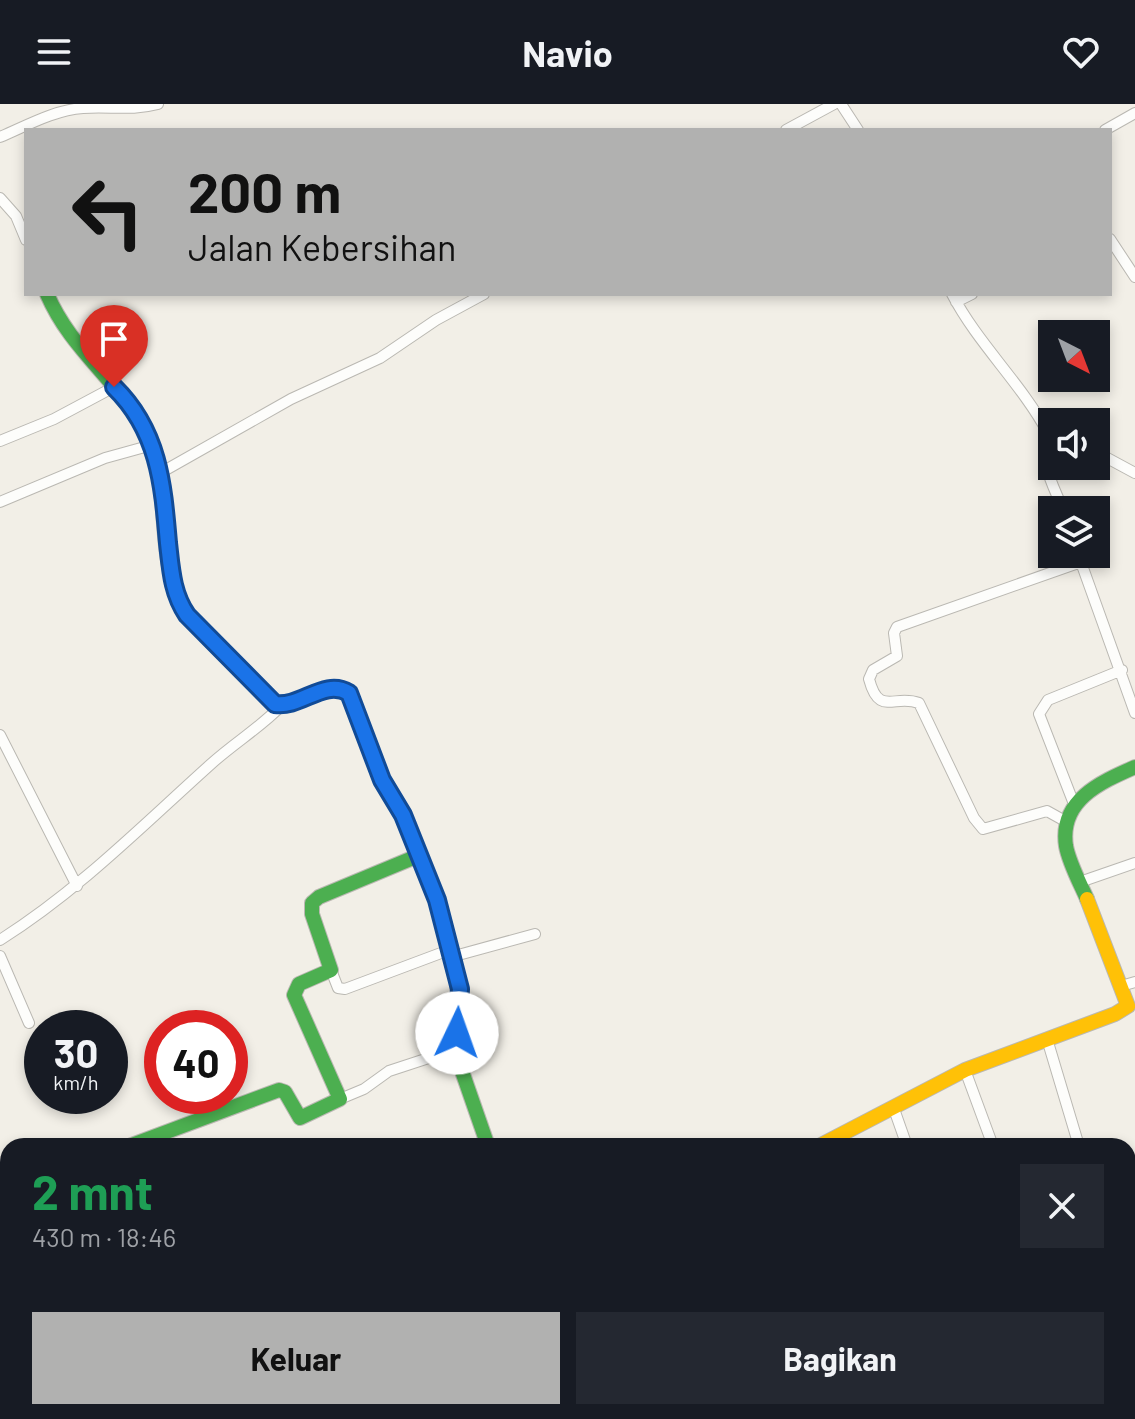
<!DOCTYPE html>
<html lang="id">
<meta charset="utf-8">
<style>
body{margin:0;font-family:Barlow,sans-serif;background:#242831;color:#f1f3f6;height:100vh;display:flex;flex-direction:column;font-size:30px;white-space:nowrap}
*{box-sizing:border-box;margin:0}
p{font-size:26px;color:#9ea1a6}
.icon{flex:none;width:44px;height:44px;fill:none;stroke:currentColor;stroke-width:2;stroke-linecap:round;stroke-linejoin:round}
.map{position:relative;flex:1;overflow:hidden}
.drawer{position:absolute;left:0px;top:1034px;width:1136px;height:282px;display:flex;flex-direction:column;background:#171b24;border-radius:24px 24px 0 0;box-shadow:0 4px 12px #0003}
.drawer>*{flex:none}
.hud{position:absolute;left:24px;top:24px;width:1088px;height:168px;border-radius:0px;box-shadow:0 4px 12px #0003;background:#b1b1b0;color:#111;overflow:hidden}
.needle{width:52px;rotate:138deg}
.tools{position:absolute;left:1038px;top:216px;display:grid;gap:16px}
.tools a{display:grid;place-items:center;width:72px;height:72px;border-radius:0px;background:#171b24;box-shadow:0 4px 12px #0003;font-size:40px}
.speed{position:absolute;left:24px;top:906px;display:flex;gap:16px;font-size:40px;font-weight:700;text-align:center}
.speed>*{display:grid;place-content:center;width:104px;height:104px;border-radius:50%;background:#171b24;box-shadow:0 4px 12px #0003;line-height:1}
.speed small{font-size:20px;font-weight:400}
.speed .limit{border:12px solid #d22;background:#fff;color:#111}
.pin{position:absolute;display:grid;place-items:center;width:68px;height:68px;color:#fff;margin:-82px -34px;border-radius:50% 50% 50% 0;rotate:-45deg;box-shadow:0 0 8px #0007}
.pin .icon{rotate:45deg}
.me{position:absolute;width:88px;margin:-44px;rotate:3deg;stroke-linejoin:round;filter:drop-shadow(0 0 6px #0008)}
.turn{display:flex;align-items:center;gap:28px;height:168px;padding:0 32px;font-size:36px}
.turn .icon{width:104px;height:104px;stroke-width:2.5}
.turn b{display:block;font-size:56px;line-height:68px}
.round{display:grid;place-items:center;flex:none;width:84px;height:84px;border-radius:0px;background:#242831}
.overview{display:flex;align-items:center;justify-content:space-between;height:136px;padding:0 32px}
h1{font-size:48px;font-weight:700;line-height:60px;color:#1e9e55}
.cta{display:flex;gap:16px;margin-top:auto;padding:16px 32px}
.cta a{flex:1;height:92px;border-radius:0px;background:#b1b1b0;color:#111;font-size:32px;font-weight:700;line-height:92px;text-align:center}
.cta a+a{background:#242831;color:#f1f3f6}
header{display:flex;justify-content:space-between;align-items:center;height:104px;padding:0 32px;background:#171b24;font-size:36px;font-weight:700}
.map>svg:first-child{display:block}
</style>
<header><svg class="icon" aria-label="menu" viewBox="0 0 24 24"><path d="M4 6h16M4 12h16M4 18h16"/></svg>Navio<svg class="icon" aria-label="heart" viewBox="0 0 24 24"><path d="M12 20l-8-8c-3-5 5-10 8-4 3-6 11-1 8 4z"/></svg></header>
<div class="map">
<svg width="1135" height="1315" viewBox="0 0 1135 1315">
<rect width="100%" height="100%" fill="#f2efe7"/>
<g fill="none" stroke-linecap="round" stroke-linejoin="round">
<!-- street casing -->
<g stroke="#bab8b2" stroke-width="12">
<path id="street" d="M841,0L858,26
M786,26L834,0
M1105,26L1135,9
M0,33C26,22 54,6 83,4C109,2 132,7 158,0
M0,94L16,112L26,136
M1110,135L1135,173
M952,190C978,240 1021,279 1048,329L1051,336C1036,355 1056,386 1063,406
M956,198L972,190
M0,337L54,315L114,283
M1096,348L1135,369
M162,368L291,295L380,254L436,216L484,190
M0,398L105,354L152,341
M1078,450L1135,609
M0,631L77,782
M1074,700L1039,610L1048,596L1122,566
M1065,717L1047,707L983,725L974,714L919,599C894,590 879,613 869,575L873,566L897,552L894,529L897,523L1081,458
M1080,778L1135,759
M0,836C78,787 143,721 211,660C234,639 261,623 282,601
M0,852L29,919
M451,853L535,830
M331,866L338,884L345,885L449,846
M1121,882L1135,878
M1047,935L1079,1042
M965,966L993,1042
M340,995L364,985L389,967L456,945
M894,1005L907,1042
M0,1130L8,1127
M0,1198L8,1195
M1128,1214L1135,1237
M0,1244L8,1265
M0,1281L8,1278
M146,1308L148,1315
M628,1308L640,1315
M9,1315L32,1308"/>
</g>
<!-- fast casing -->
<g stroke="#bab8b2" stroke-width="16">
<path id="fast" d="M47,190C71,246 116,274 143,324C172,377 156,437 177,491C190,525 248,572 275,600C302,600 323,579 349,589L382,676L403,711L415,741
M1087,795C1080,779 1069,759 1066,742C1059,696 1101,678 1135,663
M458,915L456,950L488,1042
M129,1042L279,986L285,988L300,1014L340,995L294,891L299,880L331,866L312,810V799L319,793L420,751"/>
</g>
<!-- slow casing -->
<g stroke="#bab8b2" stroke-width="16">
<path id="slow" d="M819,1042L965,966L1115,910L1128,902L1087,795"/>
</g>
<!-- jam casing -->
<g stroke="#bab8b2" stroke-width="16">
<path id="jam" d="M415,741C437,796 462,856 458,915"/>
</g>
<!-- street -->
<use href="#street" stroke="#fdfdfb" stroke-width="10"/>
<!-- fast -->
<use href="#fast" stroke="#4caf50" stroke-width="14"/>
<!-- slow -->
<use href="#slow" stroke="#ffc107" stroke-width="14"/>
<!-- jam -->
<use href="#jam" stroke="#c62828" stroke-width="14"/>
</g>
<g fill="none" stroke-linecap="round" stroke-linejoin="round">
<!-- route casing -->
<g stroke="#114b97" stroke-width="20">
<path id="route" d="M114,283C159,327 163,381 168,439C171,465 172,489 187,511L275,600C301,604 324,574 349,589L382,676L403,711L437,796L460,885L457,929"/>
</g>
<!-- route -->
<use href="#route" stroke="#1a73e8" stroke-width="14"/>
</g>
</svg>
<div class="tools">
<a><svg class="needle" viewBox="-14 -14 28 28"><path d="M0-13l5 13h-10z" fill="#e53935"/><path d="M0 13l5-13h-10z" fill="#9ea1a6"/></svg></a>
<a><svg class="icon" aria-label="sound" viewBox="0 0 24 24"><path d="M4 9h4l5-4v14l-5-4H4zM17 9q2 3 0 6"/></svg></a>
<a><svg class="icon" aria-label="layers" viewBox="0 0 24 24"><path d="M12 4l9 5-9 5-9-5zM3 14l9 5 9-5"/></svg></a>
</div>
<div class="speed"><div>30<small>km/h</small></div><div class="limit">40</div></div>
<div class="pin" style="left:114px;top:283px;background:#d93025"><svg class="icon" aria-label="arrive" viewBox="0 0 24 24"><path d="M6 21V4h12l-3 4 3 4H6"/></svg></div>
<svg class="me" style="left:457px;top:929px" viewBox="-20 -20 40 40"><circle r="19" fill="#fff"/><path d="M0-13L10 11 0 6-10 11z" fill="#1a73e8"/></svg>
<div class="hud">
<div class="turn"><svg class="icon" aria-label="left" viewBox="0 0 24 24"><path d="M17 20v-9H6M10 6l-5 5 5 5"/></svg><div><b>200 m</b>Jalan Kebersihan</div></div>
</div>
<section class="drawer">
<div class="overview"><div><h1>2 mnt</h1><p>430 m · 18:46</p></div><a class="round"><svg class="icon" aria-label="close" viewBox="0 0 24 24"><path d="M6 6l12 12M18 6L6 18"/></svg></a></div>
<div class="cta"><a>Keluar</a><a>Bagikan</a></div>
</section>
</div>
